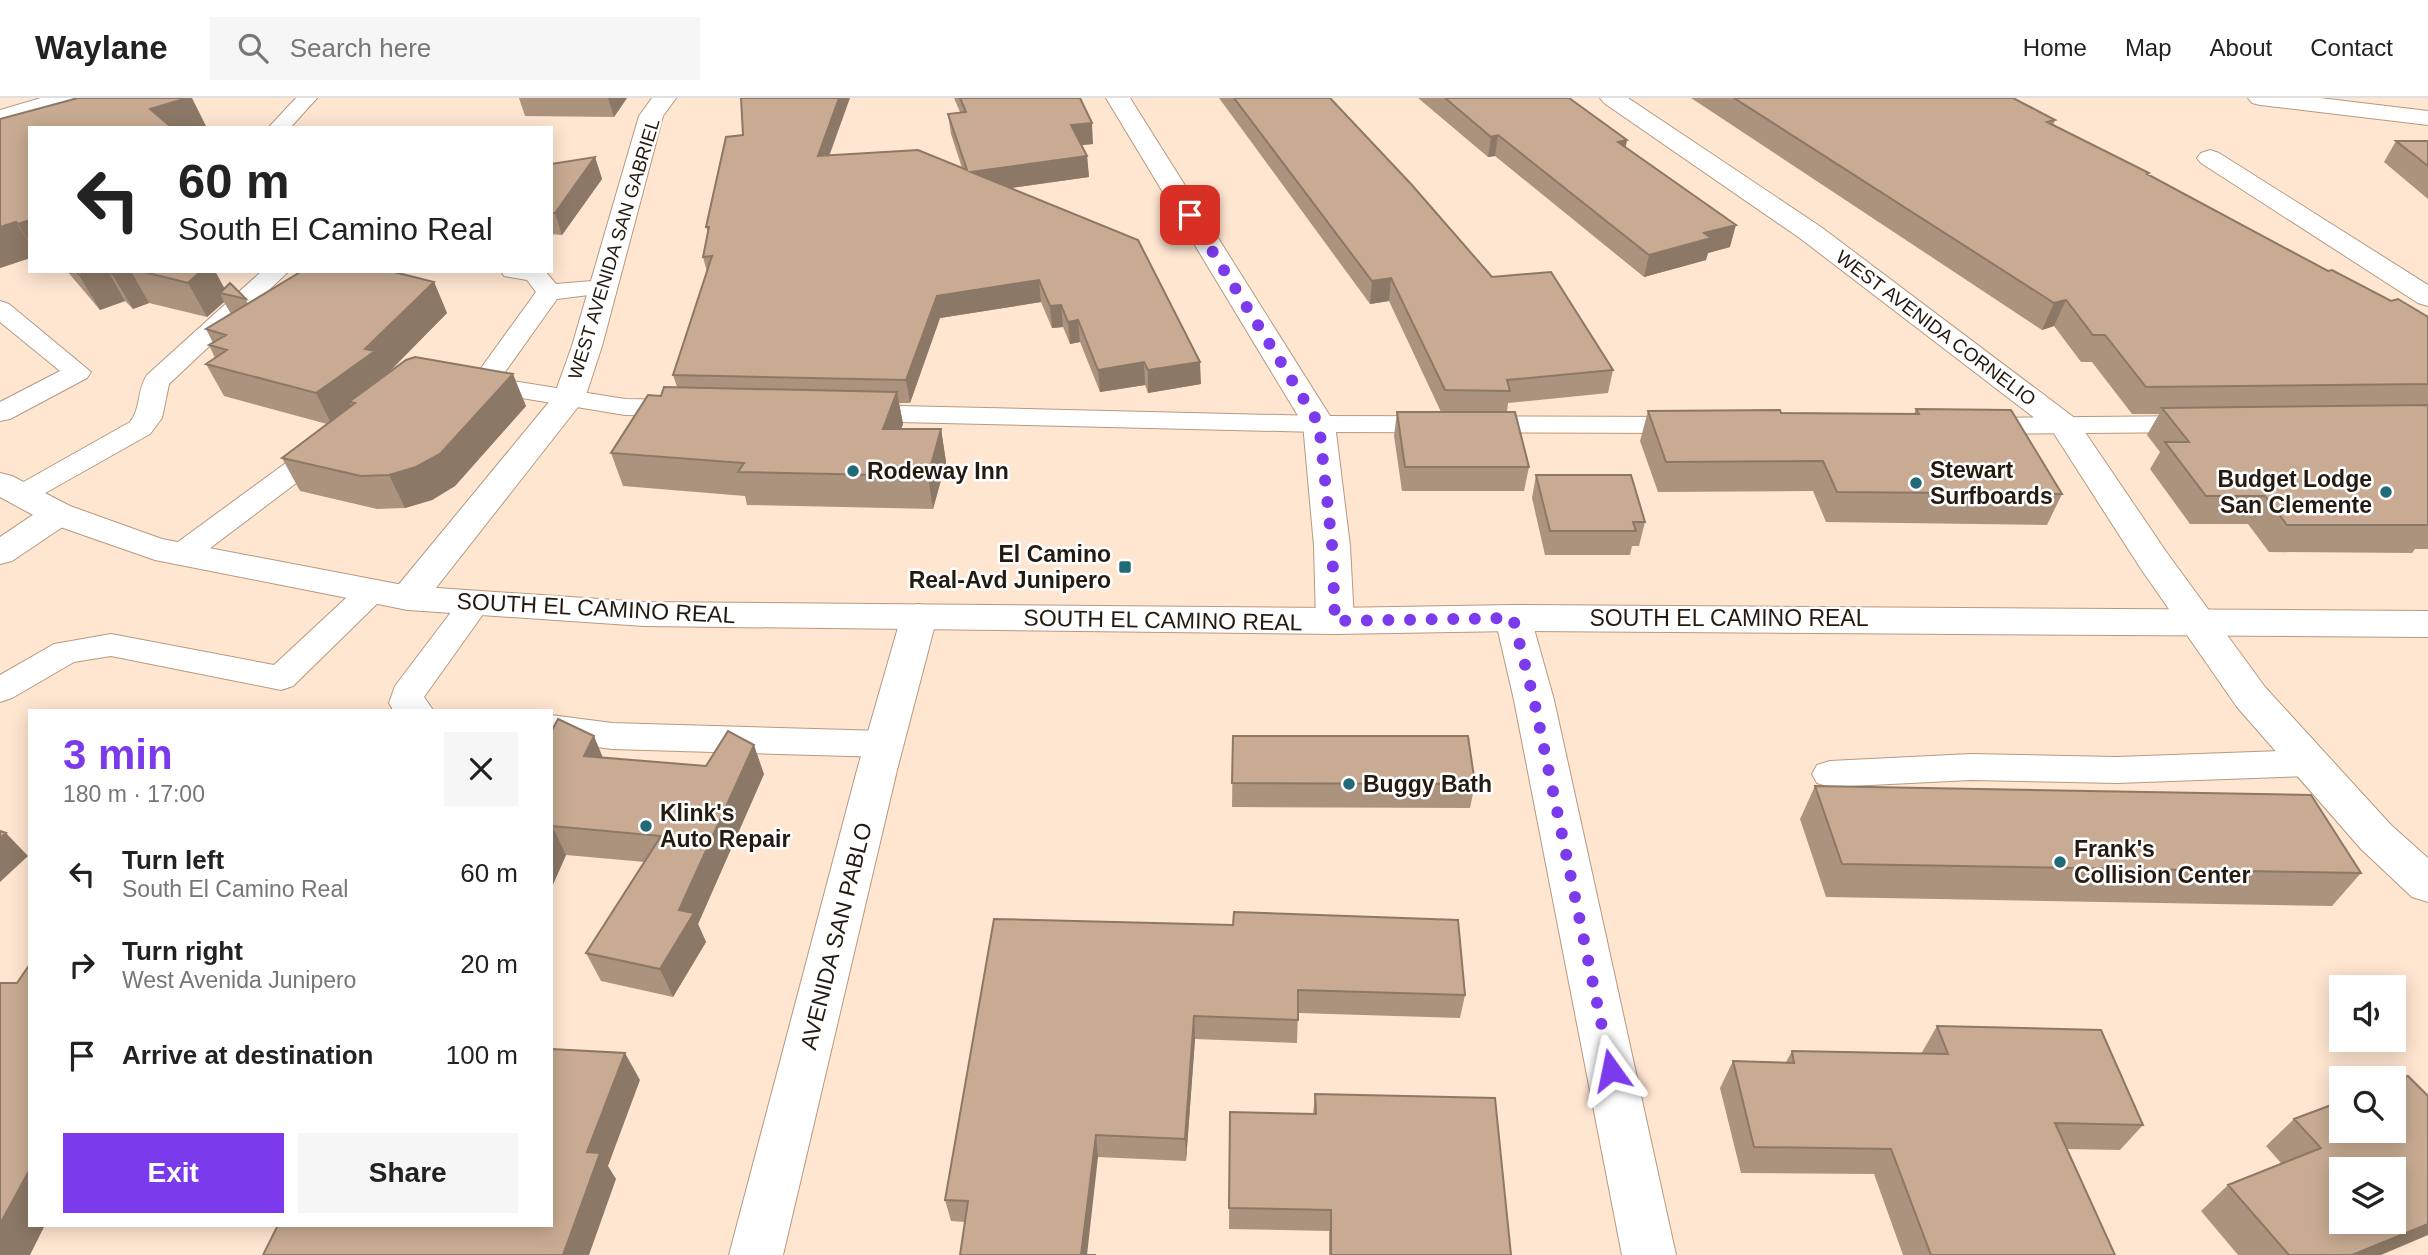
<!DOCTYPE html>
<meta charset="utf-8">
<style>
body{margin:0;font-family:Helvetica,sans-serif;background:#f6f6f6;color:#222;height:100vh;display:flex;flex-direction:column;font-size:26px;white-space:nowrap}
*{box-sizing:border-box;margin:0}
p{font-size:23px;color:#767676}
.icon{flex:none;width:38px;height:38px;fill:none;stroke:currentColor;stroke-width:2;stroke-linecap:round;stroke-linejoin:round}
.map{position:relative;flex:1;overflow:hidden}
.panel{position:absolute;left:28px;top:611px;width:525px;height:518px;display:flex;flex-direction:column;background:#fff;border-radius:0px;box-shadow:0 4px 18px #0003}
.panel>*{flex:none}
.top-card{position:absolute;left:28px;top:28px;width:525px;height:147px;border-radius:0px;box-shadow:0 4px 18px #0003;background:#fff;color:#222;overflow:hidden}
.tools{position:absolute;left:2329px;top:877px;display:grid;gap:14px}
.tools a{display:grid;place-items:center;width:77px;height:77px;border-radius:0px;background:#fff;box-shadow:0 4px 18px #0003;font-size:35px}
.pin{position:absolute;display:grid;place-items:center;width:60px;height:60px;color:#fff;margin:-30px;border-radius:14px;box-shadow:0 4px 10px #0006}
.me{position:absolute;width:77px;margin:-38px;rotate:348deg;stroke-linejoin:round;filter:drop-shadow(0 0 5px #0008)}
.turn{display:flex;align-items:center;gap:24px;height:147px;padding:0 35px;font-size:32px}
.turn .icon{width:91px;height:91px;stroke-width:2.5}
.turn b{display:block;font-size:49px;line-height:60px}
.round{display:grid;place-items:center;flex:none;width:74px;height:74px;border-radius:0px;background:#f6f6f6}
.overview{display:flex;align-items:center;justify-content:space-between;height:119px;padding:0 35px}
h1{font-size:42px;font-weight:700;line-height:52px;color:#7c3aed}
.cta{display:flex;gap:14px;margin-top:auto;padding:14px 35px}
.cta a{flex:1;height:80px;border-radius:0px;background:#7c3aed;color:#fff;font-size:28px;font-weight:700;line-height:80px;text-align:center}
.cta a+a{background:#f6f6f6;color:#222}
ul{padding:0;list-style:none}
li{display:flex;align-items:center;gap:21px;height:91px;padding:0 35px}
li div{flex:1}
li b{display:block;font-size:26px}
li em{font-style:normal}
header{display:flex;align-items:center;gap:42px;box-sizing:border-box;height:98px;padding:0 35px;background:#fff;border-bottom:2px solid #e0e0e0}
header strong{font-size:33px}
nav{display:flex;gap:38px;margin-inline-start:auto;font-size:24px}
.search{width:490px;height:63px;background:#f6f6f6;display:flex;align-items:center;gap:18px;box-sizing:border-box;padding:0 24px;border-radius:0px;color:#767676;font-size:26px}
.map>svg:first-child{display:block}
</style>
<header>
<strong>Waylane</strong>
<div class="search"><svg class="icon" aria-label="search" viewBox="0 0 24 24"><circle cx="10" cy="10" r="6"/><path d="M15 15l6 6"/></svg>Search here</div>
<nav><a>Home</a><a>Map</a><a>About</a><a>Contact</a></nav>
</header>
<div class="map">
<svg width="2428" height="1157" viewBox="0 0 2428 1157">
<rect width="100%" height="100%" fill="#ffe6d1"/>
<g fill="none" stroke-linecap="round" stroke-linejoin="round">
<!-- service casing -->
<g stroke="#b69980" stroke-width="2">
<path id="service" d="M41,0H73L70,4L0,24V12Z
M296,0H317L290,30H268Z
M262,173H289L169,286L162,320L150,336L31,403L21,406L11,403L6,397L11,391L130,324C141,311 137,291 147,277Z
M501,173H545L556,186L604,182L613,184L616,189L613,194L557,201L500,281L625,301L686,302L696,304L700,310L696,316L686,318L625,317L467,291L463,285L467,279L476,277L536,194L527,182L504,178Z
M0,203L9,206L91,274L87,280L10,321L0,323V304L60,273L0,224Z
M856,307L1319,318L1687,319L1697,321L1701,327L1697,333L1687,335L1319,334L856,323L846,321L842,315L846,309Z
M2198,318L2208,320L2212,326L2208,332L2198,334L1975,336L1965,334L1961,328L1965,322L1975,320Z
M326,341L336,343L340,349L336,355L193,463L182,466L171,463L167,456L171,449L316,343Z
M372,483L383,486L388,493L383,500L293,588L281,592L111,558L74,564L12,600L0,604V577L54,546L111,536L274,567L361,486Z
M475,494L486,497L491,505L424,599L433,612H393L389,605L395,588L464,497Z
M551,617L612,625L884,633L896,637L901,646L896,655L884,659L612,651L551,643Z
M2310,652L2322,656L2328,665L2322,674L2310,678L2117,685L1971,682L1830,689L1817,685L1812,676L1817,667L1830,663L1971,656L2117,659Z"/>
</g>
<!-- minor casing -->
<g stroke="#b69980" stroke-width="2">
<path id="minor" d="M652,0H676L663,18L602,248L585,300L421,509L408,512L395,509L390,500L395,491L554,298L572,248L639,18Z
M1106,0H1130L1335,326L1350,448L1354,523L1348,532L1335,536L1322,532L1316,523L1314,448L1303,326Z
M1600,0H1628L1821,129L2076,321L2167,455L2265,589L2391,727L2428,760V804L2412,799L2361,751L2237,609L2141,471L2053,334L1801,141L1604,5Z
M2210,52L2219,55L2428,187V208L2418,205L2201,65L2197,60L2201,55Z
M1513,507L1526,511L1531,520L1554,602L1676,1157H1622L1514,602L1495,520L1500,511Z"/>
</g>
<!-- tertiary casing -->
<g stroke="#b69980" stroke-width="2">
<path id="tertiary" d="M58,405L70,408L75,416L70,424L12,463L0,466V439L46,408Z
M919,506L932,510L937,519L897,672L783,1157H729L857,672L901,519L906,510Z"/>
</g>
<!-- primary casing -->
<g stroke="#b69980" stroke-width="2">
<path id="primary" d="M0,375L12,378L70,408L162,441L408,488L644,504L1335,510L1513,507L2428,513V539L1513,533L1335,536L644,528L408,512L155,462L46,424L0,399Z"/>
</g>
<!-- motorway casing -->
<g stroke="#b69980" stroke-width="2">
<path id="motorway" d="M2248,0H2320L2428,13V27L2260,7L2252,5Z"/>
</g>
<!-- service -->
<use href="#service" fill="#fff" fill-rule="evenodd"/>
<!-- minor -->
<use href="#minor" fill="#fff" fill-rule="evenodd"/>
<!-- tertiary -->
<use href="#tertiary" fill="#fff" fill-rule="evenodd"/>
<!-- primary -->
<use href="#primary" fill="#fff" fill-rule="evenodd"/>
<!-- motorway -->
<use href="#motorway" fill="#fff" fill-rule="evenodd"/>
</g>
<!-- wall -->
<path fill="#ac937e" d="M519,0H627L614,19L525,18Z
M954,0H1080L1093,46L1082,47L1087,58L1089,79L1010,90L1201,286L1148,295L1145,287L1100,294L1080,244L1070,246L1063,229L1052,230L1041,204L940,220L910,305H899L903,326L901,331H941L946,364L933,411L747,407L745,398L623,388L611,355L661,298L677,289L673,277L707,174L703,159L708,135L706,129L830,57L962,70L951,36L948,16L960,14Z
M1219,0H1330L1492,179L1613,272L1608,295L1508,305L1507,314L1529,369L1524,393H1402L1394,338L1397,314H1441L1389,203L1370,206Z
M1418,0H1569L1626,50L1730,149L1708,155L1706,162L1644,179L1495,58L1488,59Z
M1691,0H2013L2055,22L2053,27L2149,75L2148,77L2328,173L2428,219V451H2415L2412,455L2269,454L2248,426H2190L2150,371L2160,354L2147,337L2159,316H2132L2092,264H2081L2054,228L2042,232Z
M30,30V160L0,170Z
M2396,43H2428V101L2384,64Z
M595,59L602,81L562,137L551,136V66Z
M67,173H215L224,190L246,201L248,206L434,184L447,215L388,275L526,308L455,388L432,402L405,410L377,411L300,393L282,360L327,326L224,298L206,266L215,260L209,247L213,245L206,231L231,216L224,204L207,219L149,205L133,211L125,203L100,212Z
M1916,311L2062,396L2047,427L1826,424L1813,393L1658,394L1640,343L1648,313L1914,316Z
M1536,377L1645,424L1639,448H1632L1630,457H1545L1532,400Z
M551,634L603,660L764,676L698,826L706,844L673,899L601,883L586,855L645,764L566,757L551,791Z
M1233,638L1475,686L1470,710L1232,709Z
M1815,688L2361,775L2332,808L1826,799L1800,721Z
M994,821L1465,897L1460,920L1298,915L1297,945L1195,941L1186,1063L1098,1059L960,1157L965,1124L951,1123L945,1102Z
M1937,928L2143,1027L2120,1052L2067,1051L2115,1157H1903L1874,1076L1741,1075L1720,990L1733,963L1786,964L1792,953L1921,956Z
M1315,996L1511,1157H1329V1133L1229,1131L1230,1014L1313,1016Z
M2428,998L2381,1157H2238L2201,1113L2228,1087L2281,1065L2266,1048L2294,1021Z"/>
<!-- shaded-wall -->
<path fill="#8c7866" d="M187,0H192L207,30H159L150,11Z
M608,0H627L614,19Z
M839,0H850L822,78L818,58Z
M1092,25L1093,46L1073,48L1071,27Z
M1498,37L1495,58L1488,59L1491,39Z
M1627,42L1623,63L1618,44Z
M1087,58L1089,79L974,95L971,74Z
M595,59L602,81L562,137L555,115Z
M30,122V145L18,126Z
M16,124L30,146V160L0,170V129Z
M1736,127L1730,149L1708,155L1706,162L1644,179L1649,157L1704,135Z
M91,173H108L125,203L100,212L79,177Z
M122,173H131L149,205L133,211L112,176Z
M201,173H215L228,197L220,195L224,204L207,219L188,185Z
M1391,180L1389,203L1370,206L1372,183Z
M1039,182L1041,204L940,220L910,305L906,282L937,198Z
M434,184L447,215L386,277L355,305L349,304L353,312L332,327L316,295L365,251Z
M2066,202L2054,228L2042,232L2054,205Z
M1061,207L1063,229L1052,230L1050,208Z
M1078,222L1080,244L1070,246L1068,224Z
M1144,264L1145,287L1100,294L1098,272Z
M1200,264L1201,286L1148,295V272Z
M513,276L526,308L455,388L432,402L405,410L389,377Z
M897,294L903,326L889,364L883,331Z
M941,331L946,364L933,411L928,378Z
M594,638L606,667L584,658Z
M754,647L764,676L698,826L706,844L673,899L660,871L679,812Z
M552,728L566,757L551,791V730Z
M6,735L28,758L0,784V740Z
M1194,918L1195,941L1186,1063L1185,1041Z
M625,955L640,982L608,1068L616,1081L589,1157H563L587,1054Z
M1096,1037L1098,1059L1087,1157H1081Z
M30,1071V1127H45L30,1157H0V1126Z
M2428,1126V1137L2381,1157H2352Z"/>
<!-- building -->
<path fill="#c8ab92" stroke="#8c7866" stroke-width="2" fill-rule="evenodd" d="M78,0H187L150,11L171,29L168,30H30V122L18,126L16,124L0,129V21Z
M741,0H839L818,58L918,52L967,72L948,16L966,14L960,0H1080L1092,25L1071,27L1087,58L971,74L1138,142L1200,264L1148,272L1144,264L1098,272L1078,222L1068,224L1061,207L1050,208L1039,182L937,198L906,282L673,277L712,158L703,159L709,129H706L726,39L743,37Z
M1234,0H1330L1411,86L1492,179L1551,174L1613,272L1507,282L1510,293L1445,292L1391,180L1372,183Z
M1445,0H1569L1627,42L1618,44L1736,127L1704,135L1711,140L1649,157L1498,37L1491,39Z
M1734,0H2013L2055,22L2047,24L2149,75L2147,76L2328,173L2332,172L2391,203L2398,201L2428,219V286L2146,289L2105,237H2093L2066,202L2054,205Z
M2396,43H2428V68Z
M595,59L555,115H551V66Z
M76,173H91L79,177Z
M109,173H122L112,176Z
M140,173H201L188,185Z
M302,173H390L434,184L365,251L375,253L316,295L206,266L227,252L209,247L226,237L206,231Z
M230,185L246,201L220,195Z
M415,259L513,276L440,356L416,369L389,377L361,378L282,360L355,305L349,304L406,262Z
M664,289L897,294L883,331H941L928,378L738,374L744,365L611,355L648,297L661,298Z
M2428,307V427H2287L2265,398H2206L2165,344H2189L2162,310Z
M1916,311L2011,312L2062,396L1837,394L1823,363L1666,364L1648,313L1780,312L1781,315L1919,316Z
M1397,314H1515L1529,369H1405Z
M1536,377H1631L1645,424H1633L1636,433H1550Z
M558,621L594,638L584,658L706,668L728,633L754,647L679,812L694,815L660,871L586,855L661,738L552,728L551,730V634Z
M1233,638H1468L1475,686L1232,685Z
M1815,688L2311,697L2361,775L1842,766Z
M0,733L6,735L0,740Z
M1234,814L1458,822L1465,897L1298,892V922L1194,918L1185,1041L1096,1037L1081,1157H1096H960L968,1103L945,1102L994,821L1233,827Z
M30,866V1071L0,1126V885H17Z
M1937,928L2101,932L2143,1027L2055,1025L2115,1157H1931L1891,1051L1754,1049L1733,963L1794,965L1792,953L1948,956Z
M551,951L625,955L587,1054L600,1055L563,1157H263L278,1127H551Z
M2408,978L2428,998V1126L2352,1157H2289L2228,1087L2321,1050L2294,1021L2342,1003V1032H2394V983ZM2342,1071H2394V1124H2342Z
M1315,996L1495,1000L1511,1157H1331V1112L1229,1110L1230,1014L1316,1016Z"/>
<g fill="none" stroke-linecap="round" stroke-linejoin="round">
<!-- route -->
<path stroke="#7c3aed" stroke-width="12" stroke-dasharray="0 21.6" d="M1190,117L1319,326L1332,447L1335,523L1513,520L1534,602L1611,972"/>
</g>
<!-- markers -->
<g fill="#236a78" stroke="#fff" stroke-width="2.5">
<circle cx="853" cy="373" r="7"/>
<circle cx="1916" cy="385" r="7"/>
<circle cx="2386" cy="394" r="7"/>
<rect x="1118" y="462" width="14" height="14" rx="3.5"/>
<circle cx="1349" cy="686" r="7"/>
<circle cx="646" cy="728" r="7"/>
<circle cx="2060" cy="764" r="7"/>
</g>
<g text-anchor="middle" dominant-baseline="central" stroke-width="5" stroke-linejoin="round" paint-order="stroke">
<!-- far-street labels -->
<g font-size="19" fill="#241a10" stroke="#fff">
<text transform="translate(614 151) rotate(-73)">WEST AVENIDA SAN GABRIEL</text>
<text transform="translate(1936 230) rotate(37)">WEST AVENIDA CORNELIO</text>
</g>
<!-- poi labels -->
<g font-size="23" font-weight="bold" fill="#241a10" stroke="#fff" text-anchor="start">
<text x="1930" y="372">Stewart<tspan x="1930" dy="26">Surfboards</tspan></text>
<text x="867" y="373">Rodeway Inn</text>
<text x="2372" y="381" text-anchor="end">Budget Lodge<tspan x="2372" dy="26">San Clemente</tspan></text>
<text x="1111" y="456" text-anchor="end">El Camino<tspan x="1111" dy="26">Real-Avd Junipero</tspan></text>
<text x="1363" y="686">Buggy Bath</text>
<text x="660" y="715">Klink's<tspan x="660" dy="26">Auto Repair</tspan></text>
<text x="2074" y="751">Frank's<tspan x="2074" dy="26">Collision Center</tspan></text>
</g>
<!-- street labels -->
<g font-size="23" fill="#241a10" stroke="#fff">
<text transform="translate(596 510) rotate(3)">SOUTH EL CAMINO REAL</text>
<text x="1729" y="520">SOUTH EL CAMINO REAL</text>
<text transform="translate(1163 522) rotate(1)">SOUTH EL CAMINO REAL</text>
<text transform="translate(836 838) rotate(-76)">AVENIDA SAN PABLO</text>
</g>
</g>
</svg>
<div class="tools">
<a><svg class="icon" aria-label="sound" viewBox="0 0 24 24"><path d="M4 9h4l5-4v14l-5-4H4zM17 9q2 3 0 6"/></svg></a>
<a><svg class="icon" aria-label="search" viewBox="0 0 24 24"><circle cx="10" cy="10" r="6"/><path d="M15 15l6 6"/></svg></a>
<a><svg class="icon" aria-label="layers" viewBox="0 0 24 24"><path d="M12 4l9 5-9 5-9-5zM3 14l9 5 9-5"/></svg></a>
</div>
<div class="pin" style="left:1190px;top:117px;background:#d93025"><svg class="icon" aria-label="arrive" viewBox="0 0 24 24"><path d="M6 21V4h12l-3 4 3 4H6"/></svg></div>
<svg class="me" style="left:1611px;top:972px" viewBox="-20 -20 40 40"><path d="M0-17L14 15 0 8-14 15z" fill="#7c3aed" stroke="#fff" stroke-width="4"/></svg>
<div class="top-card">
<div class="turn"><svg class="icon" aria-label="left" viewBox="0 0 24 24"><path d="M17 20v-9H6M10 6l-5 5 5 5"/></svg><div><b>60 m</b>South El Camino Real</div></div>
</div>
<section class="panel">
<div class="overview"><div><h1>3 min</h1><p>180 m · 17:00</p></div><a class="round"><svg class="icon" aria-label="close" viewBox="0 0 24 24"><path d="M6 6l12 12M18 6L6 18"/></svg></a></div>
<ul>
<li><svg class="icon" aria-label="left" viewBox="0 0 24 24"><path d="M17 20v-9H6M10 6l-5 5 5 5"/></svg><div><b>Turn left</b><p>South El Camino Real</p></div><em>60 m</em></li>
<li><svg class="icon" aria-label="right" viewBox="0 0 24 24"><path d="M7 20v-9h11M14 6l5 5-5 5"/></svg><div><b>Turn right</b><p>West Avenida Junipero</p></div><em>20 m</em></li>
<li><svg class="icon" aria-label="arrive" viewBox="0 0 24 24"><path d="M6 21V4h12l-3 4 3 4H6"/></svg><div><b>Arrive at destination</b></div><em>100 m</em></li>
</ul>
<div class="cta"><a>Exit</a><a>Share</a></div>
</section>
</div>
